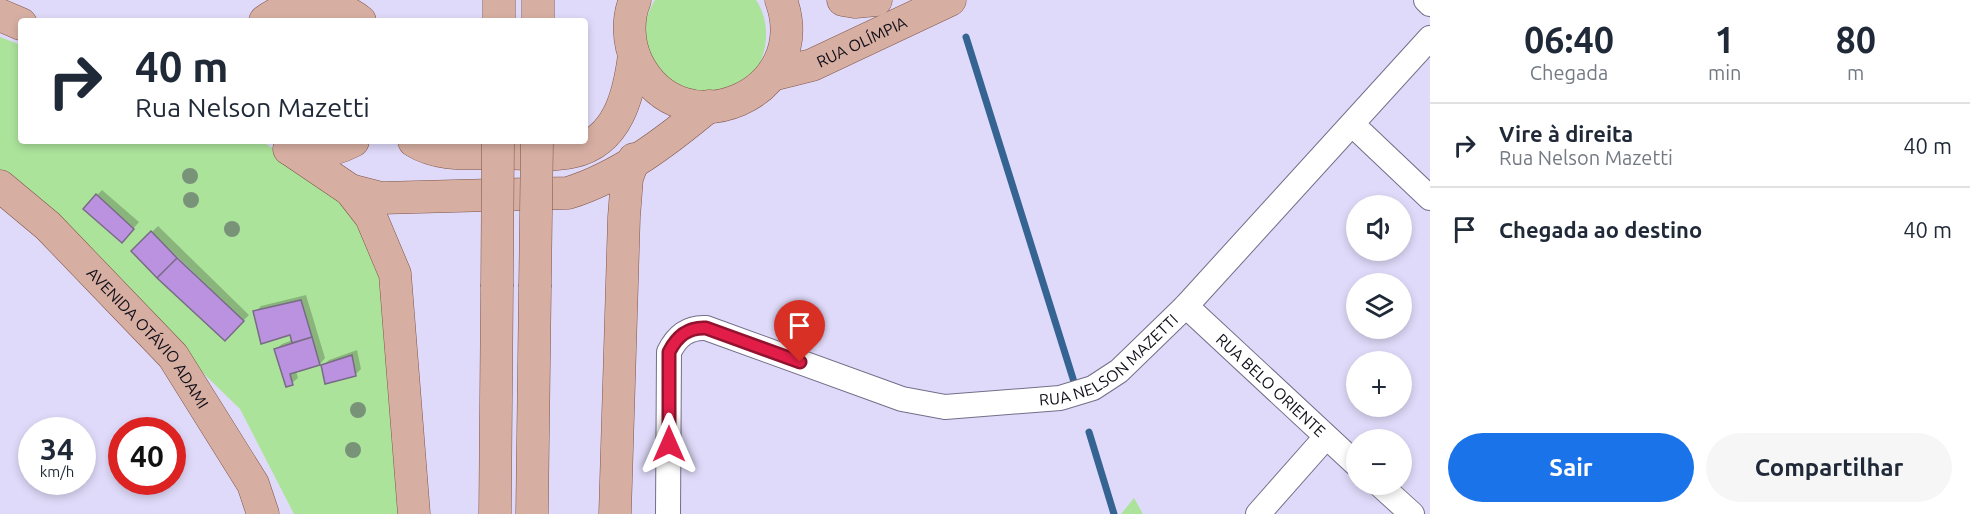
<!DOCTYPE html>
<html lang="pt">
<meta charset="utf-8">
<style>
body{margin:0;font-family:Ubuntu,sans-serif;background:#f6f6f7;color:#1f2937;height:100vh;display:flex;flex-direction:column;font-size:22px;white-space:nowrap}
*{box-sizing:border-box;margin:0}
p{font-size:20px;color:#747a83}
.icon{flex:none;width:33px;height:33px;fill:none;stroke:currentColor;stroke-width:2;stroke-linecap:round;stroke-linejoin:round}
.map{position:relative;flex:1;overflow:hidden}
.side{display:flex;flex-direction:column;background:#fff;width:540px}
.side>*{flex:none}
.banner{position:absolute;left:18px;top:18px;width:570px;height:126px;border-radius:6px;box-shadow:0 3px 9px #0003;background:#fff;color:#1f2937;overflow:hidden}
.buttons{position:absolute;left:1346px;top:195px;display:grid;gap:12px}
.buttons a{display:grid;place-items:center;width:66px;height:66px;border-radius:50%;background:#fff;box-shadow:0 3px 9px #0003;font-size:30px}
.speed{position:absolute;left:18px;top:417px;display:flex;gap:12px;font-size:30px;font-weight:700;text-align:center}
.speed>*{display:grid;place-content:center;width:78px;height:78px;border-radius:50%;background:#fff;box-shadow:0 3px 9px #0003;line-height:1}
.speed small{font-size:15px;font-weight:400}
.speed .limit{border:9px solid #d22;background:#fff;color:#111}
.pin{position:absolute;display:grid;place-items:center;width:51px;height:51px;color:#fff;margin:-62px -26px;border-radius:50% 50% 50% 0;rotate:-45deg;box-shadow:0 0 6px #0007}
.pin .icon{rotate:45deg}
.me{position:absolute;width:66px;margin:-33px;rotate:0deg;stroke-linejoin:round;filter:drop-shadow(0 0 4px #0008)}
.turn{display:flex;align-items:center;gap:21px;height:126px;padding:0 18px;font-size:27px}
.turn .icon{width:78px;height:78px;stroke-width:2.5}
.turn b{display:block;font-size:42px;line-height:51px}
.eta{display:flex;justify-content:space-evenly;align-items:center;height:102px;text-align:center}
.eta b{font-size:36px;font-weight:600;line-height:42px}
.primary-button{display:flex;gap:12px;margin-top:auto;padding:12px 18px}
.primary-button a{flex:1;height:69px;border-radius:36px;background:#1a73e8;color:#fff;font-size:24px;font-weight:600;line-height:69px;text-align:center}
.primary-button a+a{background:#f6f6f7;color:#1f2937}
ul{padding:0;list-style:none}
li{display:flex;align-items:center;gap:18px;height:84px;padding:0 18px;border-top:2px solid #e0e1e3}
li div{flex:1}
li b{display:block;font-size:22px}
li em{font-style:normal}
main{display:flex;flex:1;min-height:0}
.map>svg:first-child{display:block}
</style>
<main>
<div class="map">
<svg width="1430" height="514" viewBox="0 0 1430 514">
<rect width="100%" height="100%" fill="#dfdaf9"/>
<!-- green -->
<path fill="#ace39b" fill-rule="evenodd" d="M655,0H756C776,29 766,79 729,91C717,95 696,91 682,91C673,81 656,70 649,58C639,41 645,15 655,0Z
M0,37L21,45V141H260L326,177L349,196L385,269L406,514H294L240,409L0,175ZM96,195L134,229L121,243L83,209ZM151,231L244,321L226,341L131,251ZM300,300L320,365L290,374L293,384L286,387L292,343L290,335L261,344L253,311ZM352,355L356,376L322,365Z
M1134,498L1143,514H1121Z"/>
<!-- shadow -->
<path fill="#0003" d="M102,190L139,222L127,236L97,195Z
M158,226L249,315L225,339L133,251Z
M306,295L325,358L320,364L296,371L298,378L292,383L276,349L282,344L293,340L291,333L255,312L261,306Z
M357,350L361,369L355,375L323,366L329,360Z"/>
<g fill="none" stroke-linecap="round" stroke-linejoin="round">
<!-- stream -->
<path stroke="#366492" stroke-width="7" d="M966,37L1075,385
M1089,432L1114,514"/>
</g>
<!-- building -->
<path fill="#ba92df" stroke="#786b84" stroke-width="1.5" d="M96,194L134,229L122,243L83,209Z
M151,231L177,258L157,278L131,251Z
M177,258L244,321L225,341L157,278Z
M301,300L312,337L292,343L290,335L261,344L253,311Z
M312,337L320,365L290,374L293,385L286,387L274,349Z
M352,355L356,376L325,384L321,365Z"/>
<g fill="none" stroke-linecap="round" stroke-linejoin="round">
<!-- minor casing -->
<g stroke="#736e89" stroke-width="26">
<g id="minor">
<path d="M1426,0L1430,4"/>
<path d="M1353,125L1430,198"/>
<path id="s1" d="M1186,306L1356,464"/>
<path d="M1379,484L1412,514"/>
<path id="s2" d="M668,514L669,352C677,336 688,327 706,328L902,399L945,407L1060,398L1093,388L1119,371L1186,306L1430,38"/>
<path d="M1258,514L1326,437"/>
</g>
</g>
<!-- major casing -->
<g stroke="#805449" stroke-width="33">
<g id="major">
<path d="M635,0C627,19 628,43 637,62C682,152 815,94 781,0"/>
<path d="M843,0L855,2L876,0"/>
<path d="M0,15L21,24"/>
<path d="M265,21C292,1 334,0 360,21"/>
<path d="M499,21V0"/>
<path d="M538,21V0"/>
<path id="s3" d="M772,75L812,65L950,0"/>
<path d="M414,141C440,157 469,153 499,153C522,153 550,157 572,152C618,142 629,95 634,55"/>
<path d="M289,149C312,156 332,152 353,141"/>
<path d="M291,150L350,190L371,217L395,274L414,514"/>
<path id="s4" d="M0,186L48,226L173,356L253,484L263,514"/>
<path d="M350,190L381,198L568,193C620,177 667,141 709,106"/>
<path d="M495,514L497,287"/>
<path d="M532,514L535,287"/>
<path d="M615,514L624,217L627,178L634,159"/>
</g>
</g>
<!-- minor -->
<use href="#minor" stroke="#fff" stroke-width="24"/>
<!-- major -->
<use href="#major" stroke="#d7afa2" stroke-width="32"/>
<!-- major-bridge casing -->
<g stroke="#805449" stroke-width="33" stroke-linecap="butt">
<path id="major-bridge" d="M497,287L498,141
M535,287L537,141"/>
</g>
<!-- major-bridge -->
<use href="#major-bridge" stroke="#d7afa2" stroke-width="32"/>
</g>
<!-- trees -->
<g fill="#789378">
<circle cx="190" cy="176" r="8"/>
<circle cx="191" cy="200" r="8"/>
<circle cx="232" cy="229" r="8"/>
<circle cx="358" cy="410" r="8"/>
<circle cx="353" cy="450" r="8"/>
</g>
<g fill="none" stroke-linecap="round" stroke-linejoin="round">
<!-- route casing -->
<g stroke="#92132f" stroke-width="15">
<path id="route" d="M669,444V352C677,336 688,327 706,328L800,362"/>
</g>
<!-- route -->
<use href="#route" stroke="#e11d48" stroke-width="10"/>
</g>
<g text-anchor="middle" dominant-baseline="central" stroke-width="5" stroke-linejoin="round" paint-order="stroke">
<!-- street labels -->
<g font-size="16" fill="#100e18" stroke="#dfdaf9">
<text stroke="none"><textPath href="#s3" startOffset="96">RUA OLÍMPIA</textPath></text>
<text stroke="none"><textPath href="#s4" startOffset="213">AVENIDA OTÁVIO ADAMI</textPath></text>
<text stroke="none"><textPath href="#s2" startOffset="638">RUA NELSON MAZETTI</textPath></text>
<text stroke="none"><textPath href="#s1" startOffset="116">RUA BELO ORIENTE</textPath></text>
</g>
</g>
</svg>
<div class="buttons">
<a><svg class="icon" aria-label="sound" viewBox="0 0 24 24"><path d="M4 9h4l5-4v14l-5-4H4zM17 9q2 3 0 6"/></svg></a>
<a><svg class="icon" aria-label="layers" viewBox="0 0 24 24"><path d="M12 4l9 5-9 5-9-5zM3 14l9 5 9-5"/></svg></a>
<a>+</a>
<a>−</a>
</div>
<div class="speed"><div>34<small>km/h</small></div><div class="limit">40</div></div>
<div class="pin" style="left:800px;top:362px;background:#d93025"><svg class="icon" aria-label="arrive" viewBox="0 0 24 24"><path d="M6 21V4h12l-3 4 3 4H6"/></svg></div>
<svg class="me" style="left:669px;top:444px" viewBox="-20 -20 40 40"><path d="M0-17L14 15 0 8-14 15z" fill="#e11d48" stroke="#fff" stroke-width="4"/></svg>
<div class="banner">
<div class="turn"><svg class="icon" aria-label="right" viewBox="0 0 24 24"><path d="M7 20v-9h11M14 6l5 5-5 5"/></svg><div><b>40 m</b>Rua Nelson Mazetti</div></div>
</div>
</div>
<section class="side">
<div class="eta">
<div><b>06:40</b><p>Chegada</p></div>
<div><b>1</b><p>min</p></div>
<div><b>80</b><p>m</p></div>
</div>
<ul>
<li><svg class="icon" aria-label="right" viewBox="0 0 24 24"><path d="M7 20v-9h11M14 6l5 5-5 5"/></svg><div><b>Vire à direita</b><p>Rua Nelson Mazetti</p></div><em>40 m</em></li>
<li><svg class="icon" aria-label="arrive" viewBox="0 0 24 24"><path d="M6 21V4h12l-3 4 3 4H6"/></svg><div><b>Chegada ao destino</b></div><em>40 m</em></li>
</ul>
<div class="primary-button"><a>Sair</a><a>Compartilhar</a></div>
</section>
</main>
